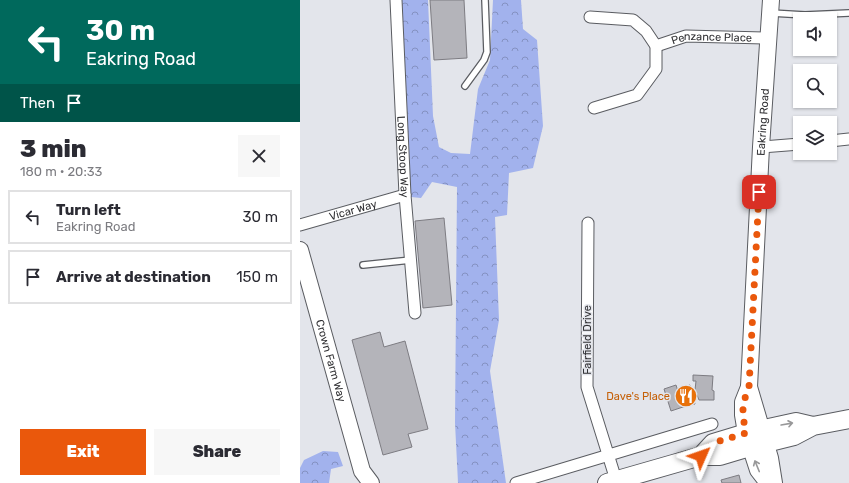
<!DOCTYPE html>
<meta charset="utf-8">
<style>
body{margin:0;font-family:Rubik,sans-serif;background:#f7f7f7;color:#2b2b33;height:100vh;display:flex;flex-direction:column;font-size:15px;white-space:nowrap}
*{box-sizing:border-box;margin:0}
p{font-size:13px;color:#7c7c81}
.icon{flex:none;width:22px;height:22px;fill:none;stroke:currentColor;stroke-width:2;stroke-linecap:round;stroke-linejoin:round}
.map{position:relative;flex:1;overflow:hidden}
.side{display:flex;flex-direction:column;background:#fff;width:300px}
.side>*{flex:none}
.top-card{background:#00695c;color:#fff;overflow:hidden}
.buttons{position:absolute;left:493px;top:12px;display:grid;gap:8px}
.buttons a{display:grid;place-items:center;width:44px;height:44px;border-radius:0px;background:#fff;box-shadow:0 1px 3px #0004;font-size:20px}
.pin{position:absolute;display:grid;place-items:center;width:34px;height:34px;color:#fff;margin:-17px;border-radius:8px;box-shadow:0 2px 6px #0006}
.me{position:absolute;width:44px;margin:-22px;rotate:47deg;stroke-linejoin:round;filter:drop-shadow(0 0 3px #0008)}
.turn{display:flex;align-items:center;gap:14px;height:84px;padding:0 20px;font-size:18px}
.turn .icon{width:52px;height:52px;stroke-width:2.5}
.turn b{display:block;font-size:28px;line-height:34px}
.then{display:flex;align-items:center;height:38px;padding:0 20px;background:#0003;gap:8px;font-size:15px}
.round{display:grid;place-items:center;flex:none;width:42px;height:42px;border-radius:0px;background:#f7f7f7}
.head{display:flex;align-items:center;justify-content:space-between;height:68px;padding:0 20px}
h1{font-size:24px;font-weight:800;line-height:30px}
.button{display:flex;gap:8px;margin-top:auto;padding:8px 20px}
.button a{flex:1;height:46px;border-radius:0px;background:#ea580c;color:#fff;font-size:16px;font-weight:800;line-height:46px;text-align:center}
.button a+a{background:#f7f7f7;color:#2b2b33}
ul{padding:0;list-style:none}
li{display:flex;align-items:center;gap:12px;height:54px;margin:0 8px 6px;padding:0 12px;border:2px solid #e1e1e2;border-radius:0px}
li div{flex:1}
li b{display:block;font-size:15px}
li em{font-style:normal}
main{display:flex;flex:1;min-height:0}
.map>svg:first-child{display:block}
</style>
<main>
<section class="side">
<div class="top-card">
<div class="turn"><svg class="icon" aria-label="left" viewBox="0 0 24 24"><path d="M17 20v-9H6M10 6l-5 5 5 5"/></svg><div><b>30 m</b>Eakring Road</div></div>
<div class="then">Then<svg class="icon" aria-label="arrive" viewBox="0 0 24 24"><path d="M6 21V4h12l-3 4 3 4H6"/></svg></div>
</div>
<div class="head"><div><h1>3 min</h1><p>180 m · 20:33</p></div><a class="round"><svg class="icon" aria-label="close" viewBox="0 0 24 24"><path d="M6 6l12 12M18 6L6 18"/></svg></a></div>
<ul>
<li><svg class="icon" aria-label="left" viewBox="0 0 24 24"><path d="M17 20v-9H6M10 6l-5 5 5 5"/></svg><div><b>Turn left</b><p>Eakring Road</p></div><em>30 m</em></li>
<li><svg class="icon" aria-label="arrive" viewBox="0 0 24 24"><path d="M6 21V4h12l-3 4 3 4H6"/></svg><div><b>Arrive at destination</b></div><em>150 m</em></li>
</ul>
<div class="button"><a>Exit</a><a>Share</a></div>
</section>
<div class="map">
<svg width="549" height="483" viewBox="0 0 549 483">
<defs>
<pattern id="forest-crowns" width="20" height="18" patternUnits="userSpaceOnUse"><rect width="20" height="18" fill="#a2b2ed"/><path d="M2 6a3 3 0 1 1 6 0M12 15a3 3 0 1 1 6 0" fill="none" stroke="#8491c1"/></pattern>
</defs>
<rect width="100%" height="100%" fill="#e3e5eb"/>
<!-- forest -->
<path fill="url(#forest-crowns)" d="M102,0H128L133,116L139,147L151,153L170,154L178,89L190,60L193,0H221L223,29L237,40L243,126L233,168L209,173L207,215L195,217L199,320L190,371L206,483H158L155,423L157,187L132,182L121,198L111,197Z
M23,451L38,452L43,466L31,469L29,483H0V468L4,460Z"/>
<!-- building -->
<path fill="#b4b4ba" stroke="#7d7c82" d="M130,0H164L167,58L134,60Z
M144,218L152,305L123,308L115,221Z
M80,332L84,347L105,341L128,429L108,434L112,447L83,455L52,340Z
M393,375L413,376L412,390L414,391V400H399L395,390L396,381H393Z
M376,385L383,407L371,411L364,389Z
M390,385L395,404L383,407L377,389Z
M439,475L441,483H422L421,480Z"/>
<g fill="none" stroke-linecap="round" stroke-linejoin="round">
<!-- lane casing -->
<g stroke="#5a5c61" stroke-width="8">
<path id="lane" d="M471,13L505,15L549,13
M165,86L184,60L187,52L185,0
M63,265L111,260"/>
</g>
<!-- street casing -->
<g stroke="#5a5c61" stroke-width="13">
<g id="street">
<path id="s1" d="M96,0L105,195L115,313"/>
<path d="M290,17L333,20L346,31L356,46V69L337,95L294,108"/>
<path id="s2" d="M356,46L386,36L469,38"/>
<path d="M530,141L549,139"/>
<path d="M461,147L500,144"/>
<path d="M288,223L287,387L316,480"/>
<path id="s3" d="M0,225L105,195"/>
<path d="M216,483L412,424"/>
</g>
</g>
<!-- secondary casing -->
<g stroke="#5a5c61" stroke-width="18">
<g id="secondary">
<path id="s4" d="M0,250L62,471L71,483"/>
<path d="M449,387L470,458L474,483"/>
<path id="s5" d="M468,483L458,470L446,433L443,415V402L449,387L461,147L471,0"/>
</g>
</g>
<!-- primary casing -->
<g stroke="#5a5c61" stroke-width="20">
<path id="primary" d="M401,456L413,443L446,433L496,422L513,426
M307,483L401,456H420L450,447L494,436L513,426L549,419"/>
</g>
<!-- lane -->
<use href="#lane" stroke="#fff" stroke-width="5.5"/>
<!-- street -->
<use href="#street" stroke="#fff" stroke-width="11"/>
<!-- secondary -->
<use href="#secondary" stroke="#fff" stroke-width="16"/>
<!-- primary -->
<use href="#primary" stroke="#fff" stroke-width="18"/>
</g>
<!-- one-way arrows -->
<defs><path id="oneway-shaft" d="M-6 0H5M1.5-3L5.5 0L1.5 3" fill="none" stroke-width="1.6" stroke-linecap="round" stroke-linejoin="round"/></defs>
<g stroke="#989899">
<use href="#oneway-shaft" transform="translate(487 424) rotate(-10)"/>
<use href="#oneway-shaft" transform="translate(457 466) rotate(-112)"/>
</g>
<g fill="none" stroke-linecap="round" stroke-linejoin="round">
<!-- route -->
<path stroke="#ea580c" stroke-width="7" stroke-dasharray="0 12.6" d="M401,456L413,443L446,433C442,412 441,407 449,387L459,192"/>
</g>
<!-- icons -->
<defs>
<g id="restaurant-disc" transform="scale(1.15)"><circle r="9.5" fill="#e8710a" stroke="#e3e5eb"/><path d="M-5-6h1v4h1v-4h1v4h1v-4h1v5L-1.5 .5V6h-2V.5L-5-1ZM5-6V6H3V1.5H1.5Q1.5-4 5-6Z" fill="#fff"/></g>
</defs>
<g fill-rule="evenodd">
<use href="#restaurant-disc" x="386" y="396"/>
</g>
<g text-anchor="middle" dominant-baseline="central" stroke-width="3" stroke-linejoin="round" paint-order="stroke">
<!-- street labels -->
<g font-size="11" fill="#303033" stroke="#e3e5eb">
<text stroke="none"><textPath href="#s2" startOffset="57">Penzance Place</textPath></text>
<text stroke="none"><textPath href="#s5" startOffset="368">Eakring Road</textPath></text>
<text stroke="none"><textPath href="#s1" startOffset="157">Long Stoop Way</textPath></text>
<text stroke="none"><textPath href="#s3" startOffset="55">Vicar Way</textPath></text>
<text transform="translate(287 340) rotate(-90)">Fairfield Drive</text>
<text stroke="none"><textPath href="#s4" startOffset="115">Crown Farm Way</textPath></text>
</g>
<!-- food labels -->
<g font-size="11" fill="#c56008" stroke="#e3e5eb" text-anchor="end">
<text x="370" y="396">Dave's Place</text>
</g>
</g>
</svg>
<div class="buttons">
<a><svg class="icon" aria-label="sound" viewBox="0 0 24 24"><path d="M4 9h4l5-4v14l-5-4H4zM17 9q2 3 0 6"/></svg></a>
<a><svg class="icon" aria-label="search" viewBox="0 0 24 24"><circle cx="10" cy="10" r="6"/><path d="M15 15l6 6"/></svg></a>
<a><svg class="icon" aria-label="layers" viewBox="0 0 24 24"><path d="M12 4l9 5-9 5-9-5zM3 14l9 5 9-5"/></svg></a>
</div>
<div class="pin" style="left:459px;top:192px;background:#d93025"><svg class="icon" aria-label="arrive" viewBox="0 0 24 24"><path d="M6 21V4h12l-3 4 3 4H6"/></svg></div>
<svg class="me" style="left:401px;top:456px" viewBox="-20 -20 40 40"><path d="M0-17L14 15 0 8-14 15z" fill="#ea580c" stroke="#fff" stroke-width="4"/></svg>
</div>
</main>
